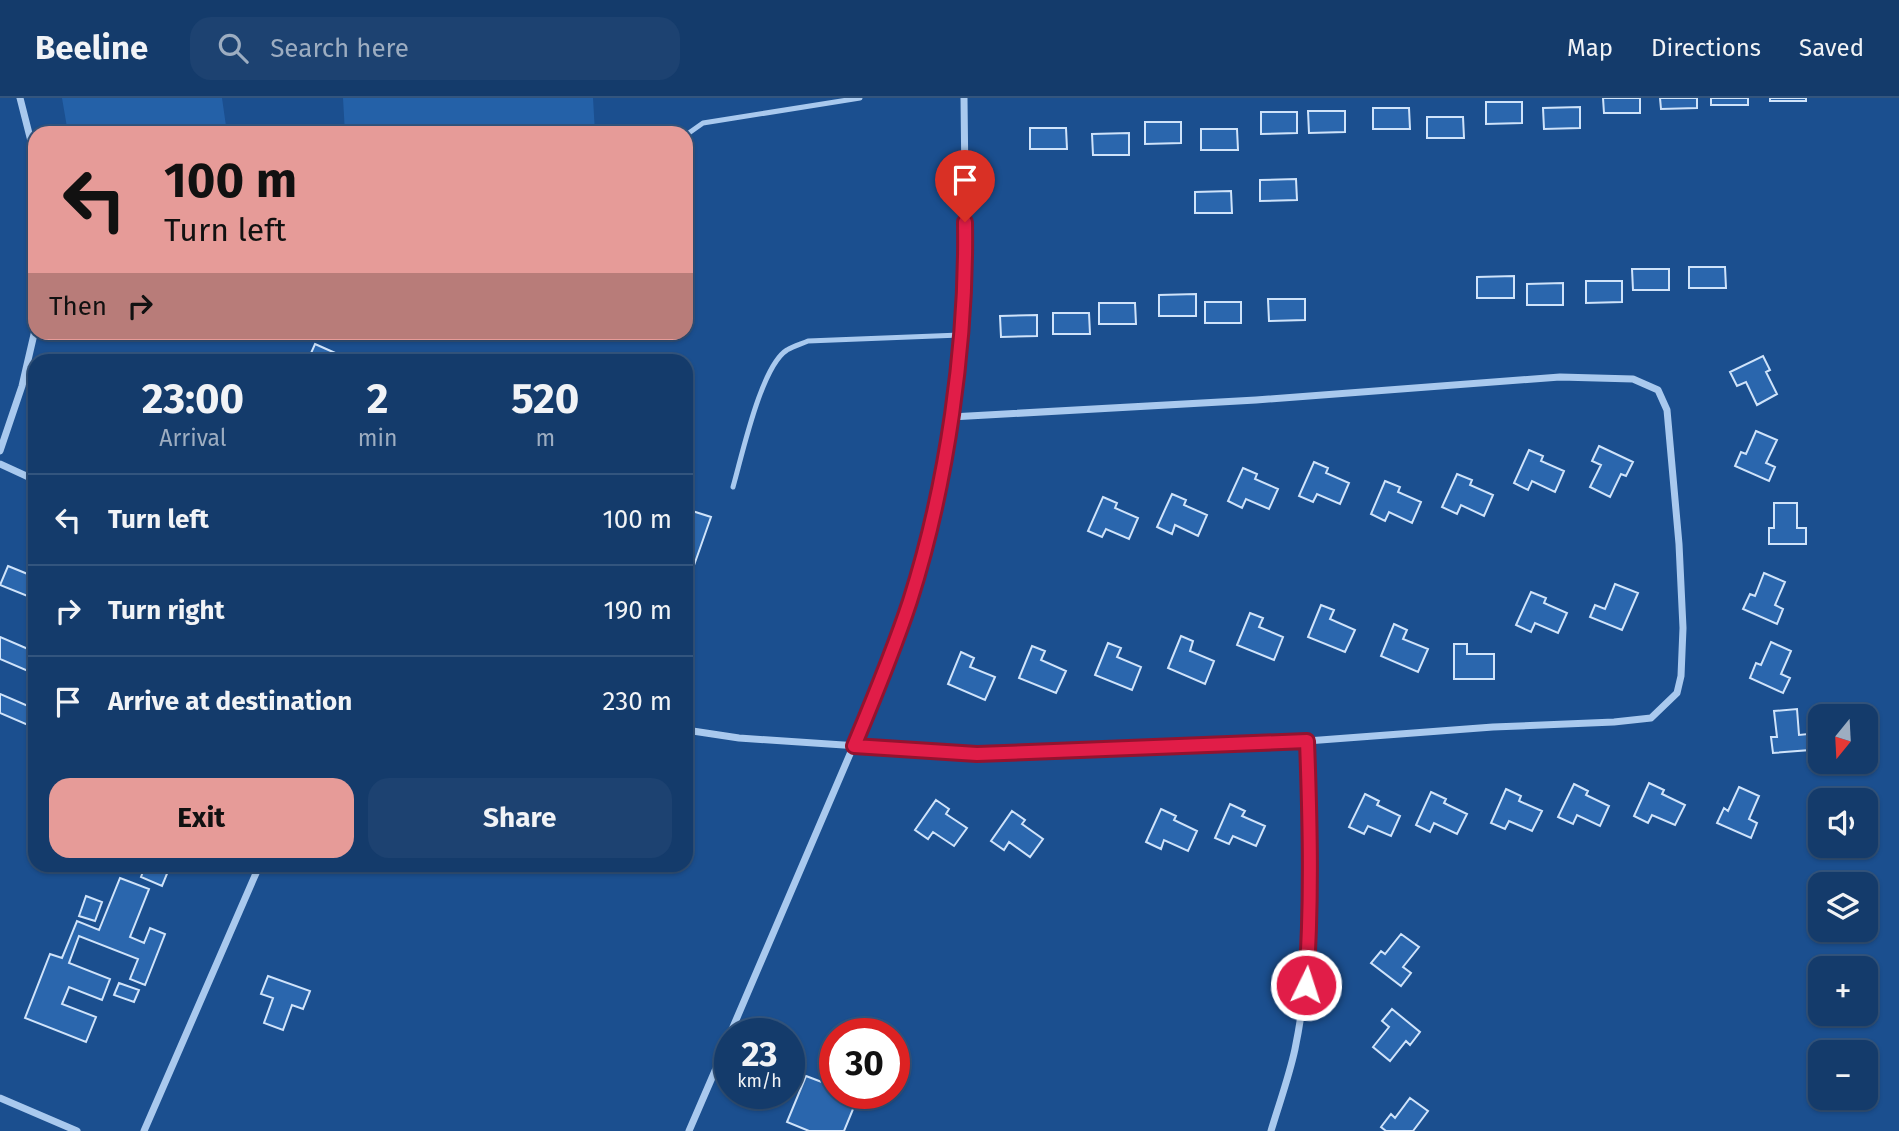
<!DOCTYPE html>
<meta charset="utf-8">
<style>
body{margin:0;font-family:"Fira Sans",sans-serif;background:#1d4271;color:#f1f3f6;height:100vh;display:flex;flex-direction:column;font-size:26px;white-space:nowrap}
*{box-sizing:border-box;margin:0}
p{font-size:23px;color:#9dadc1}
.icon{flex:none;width:38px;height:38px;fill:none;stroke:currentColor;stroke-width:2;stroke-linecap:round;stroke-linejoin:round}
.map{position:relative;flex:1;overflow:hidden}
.sheet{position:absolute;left:28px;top:256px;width:665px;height:518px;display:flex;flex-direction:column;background:#143b6b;border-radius:21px;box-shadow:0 2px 5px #0004,0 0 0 2px #33557e}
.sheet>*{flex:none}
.banner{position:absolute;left:28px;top:28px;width:665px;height:214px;border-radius:21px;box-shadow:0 2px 5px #0004,0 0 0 2px #33557e;background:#e69b98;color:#111;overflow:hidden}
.needle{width:46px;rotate:198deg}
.tools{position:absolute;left:1808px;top:606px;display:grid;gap:14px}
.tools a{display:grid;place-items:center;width:70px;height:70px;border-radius:14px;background:#143b6b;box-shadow:0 2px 5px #0004,0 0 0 2px #33557e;font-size:35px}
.speed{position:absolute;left:714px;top:920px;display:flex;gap:14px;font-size:35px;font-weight:700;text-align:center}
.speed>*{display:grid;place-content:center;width:91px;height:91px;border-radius:50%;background:#143b6b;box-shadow:0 2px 5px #0004,0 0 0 2px #33557e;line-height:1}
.speed small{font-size:18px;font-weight:400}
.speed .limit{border:10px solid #d22;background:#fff;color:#111}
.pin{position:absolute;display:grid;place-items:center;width:60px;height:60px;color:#fff;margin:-72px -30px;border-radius:50% 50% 50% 0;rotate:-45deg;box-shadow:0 0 7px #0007}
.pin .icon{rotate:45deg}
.me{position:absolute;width:77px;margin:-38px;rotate:4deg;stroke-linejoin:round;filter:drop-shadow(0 0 5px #0008)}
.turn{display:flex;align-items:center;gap:24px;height:147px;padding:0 21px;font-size:32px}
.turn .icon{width:91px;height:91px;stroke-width:2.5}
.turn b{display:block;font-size:49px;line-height:60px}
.then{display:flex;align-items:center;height:66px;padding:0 21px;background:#0003;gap:14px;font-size:26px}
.eta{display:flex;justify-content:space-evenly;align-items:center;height:119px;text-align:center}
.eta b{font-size:42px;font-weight:700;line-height:49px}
.cta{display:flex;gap:14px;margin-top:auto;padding:14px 21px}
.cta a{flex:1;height:80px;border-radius:21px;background:#e69b98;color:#111;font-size:28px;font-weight:700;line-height:80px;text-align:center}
.cta a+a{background:#1d4271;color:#f1f3f6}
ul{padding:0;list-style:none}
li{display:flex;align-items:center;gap:21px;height:91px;padding:0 21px;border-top:2px solid #33557e}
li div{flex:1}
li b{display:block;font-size:26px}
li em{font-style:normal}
header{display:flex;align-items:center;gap:42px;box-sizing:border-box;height:98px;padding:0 35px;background:#143b6b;border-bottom:2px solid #33557e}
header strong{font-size:33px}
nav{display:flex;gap:38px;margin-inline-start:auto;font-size:24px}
.search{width:490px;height:63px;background:#1d4271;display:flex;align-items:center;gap:18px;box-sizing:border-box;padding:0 24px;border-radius:21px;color:#9dadc1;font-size:26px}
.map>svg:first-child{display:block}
</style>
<header>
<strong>Beeline</strong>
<div class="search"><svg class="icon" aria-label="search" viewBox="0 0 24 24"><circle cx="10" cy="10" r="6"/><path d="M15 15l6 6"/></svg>Search here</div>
<nav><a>Map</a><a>Directions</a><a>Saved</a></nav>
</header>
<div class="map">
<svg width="1899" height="1033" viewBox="0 0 1899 1033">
<rect width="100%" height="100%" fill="#1b4f8f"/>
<!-- green -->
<path fill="#2461a8" d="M62,0H222L227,35H68Z
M343,0H593L595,35H345Z
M412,235H446V240L413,243Z"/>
<!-- building -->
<path fill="#2a66ad" stroke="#cfe3fa" stroke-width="2" d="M1603,0H1640V15H1604Z
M1660,0H1697V10L1661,11Z
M1711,0H1748V7H1711Z
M1770,0H1806V3H1770Z
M1486,4H1522V25L1486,26Z
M1580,9V30L1544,31L1543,10Z
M1373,10H1409L1410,31H1373Z
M1308,13H1345V34L1309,35Z
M1261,14H1297V35L1261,36Z
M1427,19H1463L1464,40H1427Z
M1145,24H1181V45L1145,46Z
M1030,30H1066L1067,51H1030Z
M1201,31H1237L1238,52H1201Z
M1129,35V57H1093L1092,36Z
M1296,81L1297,102L1260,103V82Z
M1231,93L1232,115H1195V94Z
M1689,169H1725L1726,190H1689Z
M1632,171H1669V192H1633Z
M1514,178V200H1477V179Z
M1586,183H1622V204L1586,205Z
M1563,185V207H1527V186Z
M1196,196V218H1159V197Z
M1268,201H1305V222L1269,223Z
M1205,204H1241V225H1205Z
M1099,205H1135L1136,226H1099Z
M1053,215H1089L1090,236H1053Z
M1037,217V238L1001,239L1000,218Z
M315,246L351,262H308Z
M1763,258L1770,272L1766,274L1777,296L1757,307L1746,284L1737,288L1730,274Z
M1756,333L1777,342L1766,365L1775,369L1769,383L1735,368L1741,354L1746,356Z
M1599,348L1633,364L1626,378L1621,376L1610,399L1590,389L1601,367L1592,363Z
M1529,352L1543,358L1541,363L1564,373L1555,394L1532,383L1528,392L1514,385Z
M1314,364L1328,370L1326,375L1349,385L1340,406L1317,396L1313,404L1299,398Z
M1243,370L1257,376L1255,381L1278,391L1269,411L1246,401L1242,410L1228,403Z
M1457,376L1472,382L1470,387L1493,397L1484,418L1461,407L1457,416L1442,409Z
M1385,383L1400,389L1398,394L1421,404L1412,425L1389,414L1385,423L1371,416Z
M1172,396L1186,402L1184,407L1207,417L1198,438L1175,427L1172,436L1157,429Z
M1103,399L1117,405L1115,410L1138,420L1129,441L1106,431L1102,439L1088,433Z
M1774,405H1797V430H1806V446H1769V430H1774Z
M686,411L711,419L686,490Z
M8,468L35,479V501L0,487Z
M1764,475L1785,484L1775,507L1783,511L1777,526L1743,511L1750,496L1755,498Z
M1615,486L1638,495L1622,532L1590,519L1595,507L1605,511Z
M1531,494L1546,500L1544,505L1567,515L1558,535L1535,525L1531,534L1516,527Z
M1321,507L1334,512L1330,521L1355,532L1345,554L1308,539Z
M1250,515L1263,520L1259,529L1283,539L1274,562L1237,547Z
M1394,526L1407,532L1403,541L1428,551L1418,574L1381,558Z
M1181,538L1193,543L1190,553L1214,563L1205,586L1168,570Z
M0,539L35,554V576L0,561Z
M1771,544L1791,553L1781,576L1790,580L1783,595L1750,580L1756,565L1761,567Z
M1108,545L1121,550L1117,559L1141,569L1132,592L1095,577Z
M1454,546H1467V556H1494V581H1454Z
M1032,548L1045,553L1041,562L1066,573L1056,595L1019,580Z
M961,554L974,560L970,569L995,579L985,602L948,586Z
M0,596L35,611V630L0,615Z
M1797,611L1799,637L1808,636L1810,652L1773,655L1771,639H1777L1774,613Z
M1649,685L1664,692L1662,696L1685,707L1675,727L1652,717L1648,725L1634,718Z
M1574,686L1588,693L1586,697L1609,708L1600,728L1577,717L1573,726L1558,719Z
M1739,689L1759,698L1749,721L1757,725L1751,740L1717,725L1724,710L1728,713Z
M1506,691L1521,698L1519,703L1542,713L1532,733L1509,723L1505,731L1491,725Z
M1431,694L1446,701L1444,705L1467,716L1457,736L1434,725L1430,734L1416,727Z
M1365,696L1379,703L1377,707L1400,718L1391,738L1368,728L1364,736L1349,729Z
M936,702L949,711L946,716L967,730L954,748L933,734L928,741L915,732Z
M1230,706L1245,713L1242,718L1265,728L1256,748L1233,738L1229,746L1215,740Z
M1161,711L1176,718L1174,722L1197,733L1188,753L1164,742L1161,751L1146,744Z
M1012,713L1025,722L1022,726L1043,741L1030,759L1009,744L1004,752L991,743Z
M146,766H171L162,788L141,779Z
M120,780L149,791L130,839L144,845L150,830L165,836L145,887L130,881L138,861L79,838L69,865L110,881L102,902L69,889L62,906L96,919L86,944L25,920L50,856L62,860L77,823L99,832Z
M86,798L102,804L95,823L79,818Z
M1401,836L1419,849L1403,869L1411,875L1401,888L1371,865L1381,853L1385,856Z
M268,878L310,893L303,911L292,907L283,932L264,925L273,900L261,896Z
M119,885L139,892L134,904L114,897Z
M1392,911L1420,934L1410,947L1406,943L1390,963L1373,949L1389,929L1382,923Z
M806,978L835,989V996H851L858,999L844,1033H809L787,1024Z
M1410,1000L1428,1013L1413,1033H1386L1381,1029L1391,1016L1395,1020Z"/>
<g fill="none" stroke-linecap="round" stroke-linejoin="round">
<!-- service -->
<path stroke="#a9c9ee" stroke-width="5" d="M686,37L703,25L860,0
M733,389C742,358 761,268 787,252C793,248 801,246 808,243L960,237"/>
<!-- minor -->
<path stroke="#a9c9ee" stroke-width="7" d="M20,0L35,59
M0,353L22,288L35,232
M0,366L35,382
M686,632L739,640L977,656L1307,643L1493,629L1614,624L1651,620L1677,595L1681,578L1683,530L1679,446L1667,312L1658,292L1633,281L1560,279L1256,302L951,319
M730,936L883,579L910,501L934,412L951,319L966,174L964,0
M0,1000L77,1033
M144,1033L260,766
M689,1033L730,938
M1271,1033C1279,1006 1289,979 1295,951C1316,849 1311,746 1307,643"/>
</g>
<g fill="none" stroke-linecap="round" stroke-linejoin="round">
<!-- route casing -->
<g stroke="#92132f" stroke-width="18">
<path id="route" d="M965,124C967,246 947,387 910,503C894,552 874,600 854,648L977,656L1307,643C1310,724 1312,805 1306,887"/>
</g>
<!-- route -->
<use href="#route" stroke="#e11d48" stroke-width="12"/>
</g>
</svg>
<div class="tools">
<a><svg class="needle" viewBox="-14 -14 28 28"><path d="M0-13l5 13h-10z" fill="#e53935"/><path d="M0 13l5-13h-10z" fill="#9dadc1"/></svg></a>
<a><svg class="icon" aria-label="sound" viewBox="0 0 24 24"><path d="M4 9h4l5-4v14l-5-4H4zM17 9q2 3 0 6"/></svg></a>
<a><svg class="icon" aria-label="layers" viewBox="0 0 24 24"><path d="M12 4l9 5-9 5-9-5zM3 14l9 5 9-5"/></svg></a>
<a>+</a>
<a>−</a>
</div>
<div class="speed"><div>23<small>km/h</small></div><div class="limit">30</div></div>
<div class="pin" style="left:965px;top:124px;background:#d93025"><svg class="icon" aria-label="arrive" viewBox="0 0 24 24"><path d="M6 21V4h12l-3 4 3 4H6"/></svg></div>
<svg class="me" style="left:1306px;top:887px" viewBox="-20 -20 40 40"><circle r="17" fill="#e11d48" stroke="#fff" stroke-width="3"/><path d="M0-11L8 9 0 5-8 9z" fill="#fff"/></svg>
<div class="banner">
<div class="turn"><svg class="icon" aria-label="left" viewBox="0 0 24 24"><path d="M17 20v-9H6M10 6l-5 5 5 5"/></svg><div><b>100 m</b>Turn left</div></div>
<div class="then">Then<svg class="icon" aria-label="right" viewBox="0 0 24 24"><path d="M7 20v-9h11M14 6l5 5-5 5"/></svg></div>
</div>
<section class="sheet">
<div class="eta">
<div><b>23:00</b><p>Arrival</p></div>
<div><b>2</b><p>min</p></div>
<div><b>520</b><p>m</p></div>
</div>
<ul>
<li><svg class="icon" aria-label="left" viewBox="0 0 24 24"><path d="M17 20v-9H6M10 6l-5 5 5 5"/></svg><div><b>Turn left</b></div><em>100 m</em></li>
<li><svg class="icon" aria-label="right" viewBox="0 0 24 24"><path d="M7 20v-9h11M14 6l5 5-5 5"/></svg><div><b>Turn right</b></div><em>190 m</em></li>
<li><svg class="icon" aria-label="arrive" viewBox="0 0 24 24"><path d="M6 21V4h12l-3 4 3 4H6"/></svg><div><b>Arrive at destination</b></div><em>230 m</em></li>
</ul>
<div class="cta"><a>Exit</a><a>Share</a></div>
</section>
</div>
